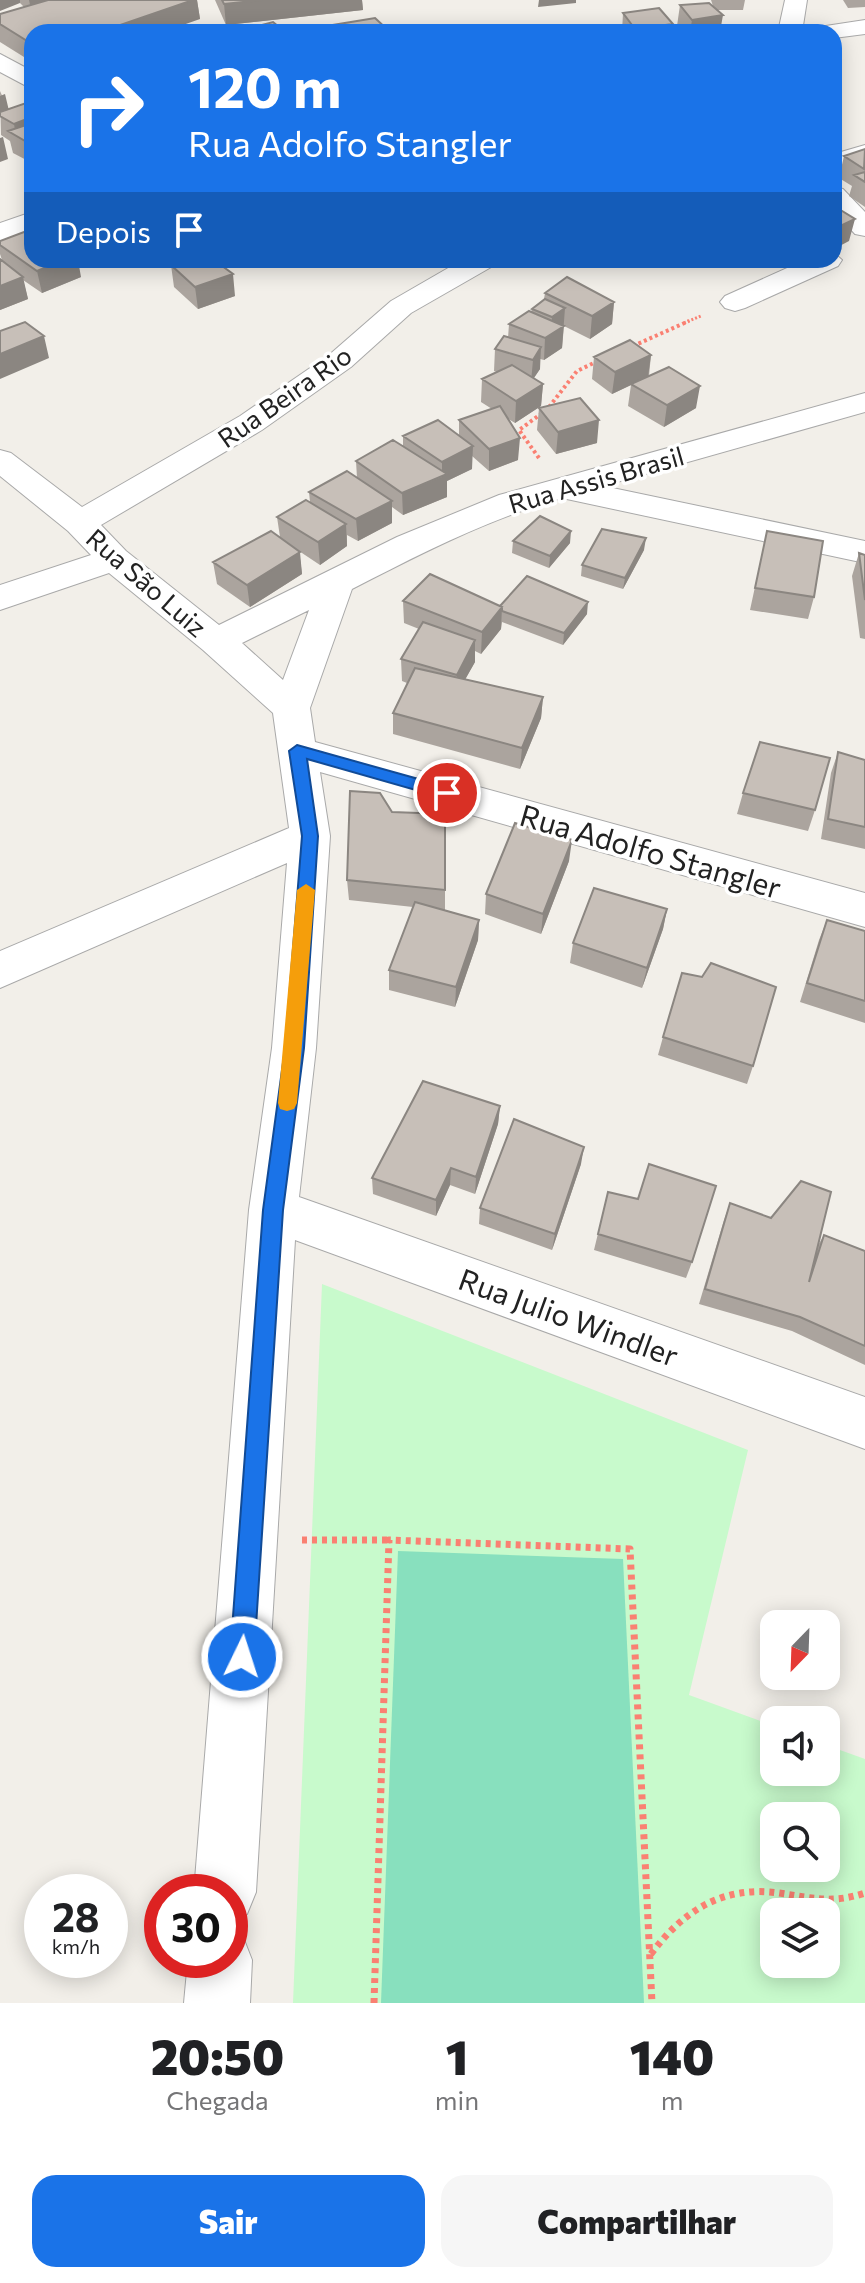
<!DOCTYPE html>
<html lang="pt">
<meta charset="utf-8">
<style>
body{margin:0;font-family:Commissioner,sans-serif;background:#f6f6f6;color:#202124;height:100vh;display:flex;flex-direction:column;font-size:30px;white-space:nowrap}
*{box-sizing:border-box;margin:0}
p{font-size:26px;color:#757577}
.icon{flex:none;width:44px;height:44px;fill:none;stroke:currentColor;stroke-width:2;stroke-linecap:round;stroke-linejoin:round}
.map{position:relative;height:2003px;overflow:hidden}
.details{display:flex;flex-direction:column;background:#fff;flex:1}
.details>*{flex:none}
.top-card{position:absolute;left:24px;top:24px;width:818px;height:244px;border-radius:24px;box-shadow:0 4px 20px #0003;background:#1a73e8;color:#fff;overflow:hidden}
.needle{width:52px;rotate:203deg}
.tools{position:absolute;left:760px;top:1610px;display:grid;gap:16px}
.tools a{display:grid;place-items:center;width:80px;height:80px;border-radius:16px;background:#fff;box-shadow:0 4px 20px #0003;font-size:40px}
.speed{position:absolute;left:24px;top:1874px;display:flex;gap:16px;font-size:40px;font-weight:700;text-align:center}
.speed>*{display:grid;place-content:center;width:104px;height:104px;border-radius:50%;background:#fff;box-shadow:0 4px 20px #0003;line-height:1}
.speed small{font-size:20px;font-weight:400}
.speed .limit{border:12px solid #d22;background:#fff;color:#111}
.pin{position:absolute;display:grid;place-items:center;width:68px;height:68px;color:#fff;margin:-34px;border:4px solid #fff;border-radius:50%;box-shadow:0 2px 8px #0007}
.me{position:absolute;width:88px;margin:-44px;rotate:4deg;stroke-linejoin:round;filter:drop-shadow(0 0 6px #0008)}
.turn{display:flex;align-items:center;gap:28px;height:168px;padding:0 32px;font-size:36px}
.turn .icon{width:104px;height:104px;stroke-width:2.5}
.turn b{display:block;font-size:56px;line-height:68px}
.then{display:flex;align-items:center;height:76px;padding:0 32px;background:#0003;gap:16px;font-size:30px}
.eta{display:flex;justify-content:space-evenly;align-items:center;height:136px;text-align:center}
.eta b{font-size:48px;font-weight:800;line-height:56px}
.cta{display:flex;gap:16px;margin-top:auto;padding:16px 32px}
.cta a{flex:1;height:92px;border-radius:24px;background:#1a73e8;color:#fff;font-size:32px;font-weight:800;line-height:92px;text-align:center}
.cta a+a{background:#f6f6f6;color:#202124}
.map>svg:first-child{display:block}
</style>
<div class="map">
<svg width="865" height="2003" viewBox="0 0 865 2003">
<rect width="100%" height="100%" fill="#f2efe9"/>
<!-- park -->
<path fill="#c8facc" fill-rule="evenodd" d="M322,1284L748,1450L689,1695L774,1726V1772H826V1745L865,1759V2003H293ZM774,1816H826V1868H774ZM774,1912H826V1964H774Z"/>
<!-- pitch -->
<path fill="#88e0be" d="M398,1551L623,1559L644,2003H381Z"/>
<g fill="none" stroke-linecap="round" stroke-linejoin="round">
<!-- minor casing -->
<g stroke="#a9a9a9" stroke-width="2">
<path id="minor" d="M785,0H807L802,32H778Z
M865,20V34L834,38V32H815L819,27Z
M0,54L32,71V89L0,72Z
M865,145V161L834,170V154Z
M834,187L843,189L865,212V236L855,234L834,211Z
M32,212V230L0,241V223Z
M834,253L842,260L838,266L745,308L735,311L725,308L720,302L725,296L805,260H834Z
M462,260H497L493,266L411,313L351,367L262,430L101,525L126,551L219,625L397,537L499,495L865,393V412L603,486L865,541V563L562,498C488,519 420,554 352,589L310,708L315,742L865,893V927L320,772L330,836L316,1048L299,1197L865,1397V1449L295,1240L256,1892L247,1914L230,1921V1892H194L249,1210L272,1048L287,863L0,988V951L289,828L273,713L203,650L109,573L0,610V585L91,555L68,531L0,476V450L11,453L82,507L240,416L329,355L391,301ZM309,610L283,680L242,643Z
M230,1932L243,1937L252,1960L250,2003H184L188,1960H230Z"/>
</g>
<!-- path-far2 -->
<path stroke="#fa8072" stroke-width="3" stroke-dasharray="2 2" stroke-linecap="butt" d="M684,323L701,316"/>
<!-- path-far1 -->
<path stroke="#fa8072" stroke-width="4" stroke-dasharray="3 3" stroke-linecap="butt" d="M633,346L689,321
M549,407L577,371L598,361
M539,458L519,430L541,414"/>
<!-- path -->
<path stroke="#fa8072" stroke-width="7" stroke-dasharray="5 5" stroke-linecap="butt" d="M302,1540H389
M651,1954C683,1911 723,1885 779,1893C813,1898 831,1904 865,1893
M374,2003L389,1540L630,1549L652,2003"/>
<!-- minor -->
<use href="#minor" fill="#fff" fill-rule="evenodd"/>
</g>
<!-- wall -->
<path fill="#aba49e" d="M0,0H197L200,19L32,32V62L0,42V14L24,7L20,3Z
M215,0H362L363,10L226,25Z
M711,0H745L743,10H717L720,32H682L677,26L680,5L713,6Z
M843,0H865V7L848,8Z
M623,13L673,24L672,32H622Z
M333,25L390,32H334Z
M0,91L8,109L32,107V163L13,153L10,141L1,135Z
M865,149V207L849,196L852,186L839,178L844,156Z
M0,241L81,277L42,293L23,280L28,299L0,310V259L2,260L0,254Z
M89,260H116L99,268Z
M171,265L235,296L198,309L174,287Z
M545,293L614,302L612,324L590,339L564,326L562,348L544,360L540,359V369L534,378L543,384L541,406L515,423L507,418L518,460L489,471L472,456V469L447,481V497L403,515L392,507V523L358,541L347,535V546L320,565L299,551L302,574L250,607L217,584L213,562L280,537L277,517L310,502L309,492L357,478L356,461L403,446V436H459V420L492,409L481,402L482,379L497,372L494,371L495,349L508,338L509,324L531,312L532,309L544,299Z
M651,355L649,376L696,408L664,427L628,406L631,385L612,394L592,379L594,357Z
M539,408L597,443L556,454L537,430Z
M767,531L814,597L808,619L750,610Z
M513,541L570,543L549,568L512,553Z
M644,550L623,589L581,576L582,565Z
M859,553L865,555V639L860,638L852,576Z
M403,601L500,606L587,614L563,645L502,622L501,629L481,654L475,651V662L465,679L543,697L541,718L520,769L393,734V713L407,683L402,681L401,659L419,629L404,623Z
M838,752L865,760V849L821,839L831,773Z
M743,793L815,810L808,831L737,814Z
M392,812L445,814V910L479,920L478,940L455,1007L389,990V970L413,907L349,900L347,880Z
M569,861L541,934L485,914L486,894Z
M667,909L663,929L642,988L570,963L573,943Z
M827,920L865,931V1023L800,1002L819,940Z
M663,1037L753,1066L747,1084L658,1055Z
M500,1106L498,1124L475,1194L450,1185L436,1216L373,1194L372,1178Z
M581,1164L552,1250L479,1224L480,1208Z
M608,1192L692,1262L686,1278L594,1250Z
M730,1203L817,1247L824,1235L865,1251V1365L792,1331L699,1304L724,1220Z"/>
<!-- shaded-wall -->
<path fill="#8b8681" d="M0,0H20V3L0,11Z
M29,0H46L32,14Z
M193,0H197L200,19L163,32H100Z
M262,0H362L363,10L226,25L224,4Z
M539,0H576V3L538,7Z
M723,15L720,32H690L692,20Z
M673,24L672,32H635V29Z
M5,94L10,115L0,116V96Z
M32,117V140L16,136L14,124Z
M3,137L8,159L0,162V138Z
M855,219L849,241L834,249V229Z
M64,260H78L81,277L42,293L37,271Z
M97,260H116L99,268Z
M233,274L235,296L198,309L195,287Z
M23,277L28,299L0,310V286Z
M614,302L612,324L590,339L592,316Z
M565,308L562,348L544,360L545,338L551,334L552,317Z
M44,336L49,358L0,379V354Z
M541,347L540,369L531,382L533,360Z
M651,355L648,377L612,394L615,372Z
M543,384L541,406L515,423L516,401Z
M700,386L696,408L664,427L667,405Z
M599,420L597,443L556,454L558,432Z
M520,438L518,460L489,471V449Z
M473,446L472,469L447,481V497L403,515L402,493L442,477V462Z
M392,501V523L358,541L356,519Z
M346,524L347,546L320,565L318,542Z
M571,531L570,543L549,568L550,556Z
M646,538L644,550L623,589L625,578Z
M300,552L302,574L250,607L247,585Z
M588,602L587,614L563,645L564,633Z
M502,607L501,629L481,654L482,632Z
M475,640V662L456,696L457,675Z
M543,697L541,718L520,769L522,748Z
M572,840L569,861L541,934L543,914Z
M667,909L663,929L642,988L647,968Z
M479,920L478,940L455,1007L456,987Z
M500,1106L498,1124L475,1194L476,1177Z
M584,1147L581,1164L552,1250L555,1234Z
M451,1168L450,1185L436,1216V1200Z"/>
<!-- building -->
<path fill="#c7bfb8" stroke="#8b8681" stroke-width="2" d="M48,0H193L100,32H32V44L0,24V14Z
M222,0H262L224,4Z
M709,3L723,15L692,20L680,5Z
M659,8L673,24L635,29L623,13Z
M375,18L390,32H341L333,25Z
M273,22L285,32H236Z
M449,29L452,32H419Z
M26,103L32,107V117L14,124L0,116V112Z
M32,123V145L8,131Z
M865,149L864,169L844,156Z
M865,172V182L854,175Z
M834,206L855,219L834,229Z
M32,229V260H64L37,271L0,245V241Z
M0,259L23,277L0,286Z
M184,260H214L233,274L195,287L171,265Z
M567,277L614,302L592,316L545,293Z
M545,299L565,308L552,317L532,309Z
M529,311L564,326L545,338L509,324Z
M25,322L44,336L0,354V331Z
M504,336L541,347L533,360L495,349Z
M630,340L651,355L615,372L594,357Z
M512,365L543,384L516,401L482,379Z
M669,367L700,386L667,405L631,384Z
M580,398L599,420L558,432L539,408Z
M500,406L520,438L489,449L459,420Z
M438,420L473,446L442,462L403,436Z
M393,440L447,474L402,493L356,461Z
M347,471L392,501L356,519L309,492Z
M306,500L346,524L318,542L277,517Z
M540,516L571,531L550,556L513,541Z
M602,529L646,538L625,578L582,565Z
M271,531L300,552L247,585L213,562Z
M767,531L823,541L814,597L755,588Z
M859,553L865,555V600Z
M430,574L502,607L482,632L403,601Z
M527,576L588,602L564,633L502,611V607L500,606Z
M423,622L475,640L457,675L401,659Z
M415,668L543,697L522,748L393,713Z
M760,742L830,758L815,810L743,793Z
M838,752L865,760V827L828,819Z
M350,791L380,793L392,812L445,814V890L347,880Z
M515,823L572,840L543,914L486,894Z
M594,888L667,909L647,968L573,943Z
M415,902L479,920L456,987L389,970Z
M827,920L865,931V1001L807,983Z
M711,963L776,987L753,1066L663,1037L682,973L702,977Z
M423,1081L500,1106L476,1177L451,1168L436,1200L372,1178Z
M514,1119L584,1147L555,1234L480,1208Z
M649,1164L716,1186L692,1262L598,1234L608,1192L638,1199Z
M801,1181L831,1192L809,1282L824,1235L865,1251V1346L800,1317L705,1289L730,1203L771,1218Z"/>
<!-- route -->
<path fill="#1a73e8" stroke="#114b97" stroke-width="2" d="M297,745L447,787L455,793L447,799L307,759L318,836L304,1048L283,1210L254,1657L250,1665L242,1669L233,1665L230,1657L263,1210L285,1048L302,836L289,751Z"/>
<!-- slow -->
<path fill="#f59e0b" d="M306,884L315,890L297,1103L294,1109L287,1111L280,1109L278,1103L297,890Z"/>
<g text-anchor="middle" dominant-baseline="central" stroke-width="7" stroke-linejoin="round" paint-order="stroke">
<!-- far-street labels -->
<g font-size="26" fill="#222" stroke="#fff">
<text transform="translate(284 396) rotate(-35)">Rua Beira Rio</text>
<text transform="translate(596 479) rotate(-16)">Rua Assis Brasil</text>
<text transform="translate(147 582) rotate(41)">Rua São Luiz</text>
</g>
<!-- street labels -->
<g font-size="30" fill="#222" stroke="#fff">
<text transform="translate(651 850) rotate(16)">Rua Adolfo Stangler</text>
<text transform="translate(569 1316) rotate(20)">Rua Julio Windler</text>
</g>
</g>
</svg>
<div class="tools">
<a><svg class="needle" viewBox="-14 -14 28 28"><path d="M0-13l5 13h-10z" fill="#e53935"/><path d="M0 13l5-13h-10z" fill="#757577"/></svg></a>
<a><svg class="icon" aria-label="sound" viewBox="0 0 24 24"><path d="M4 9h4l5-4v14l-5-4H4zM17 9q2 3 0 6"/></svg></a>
<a><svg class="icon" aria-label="search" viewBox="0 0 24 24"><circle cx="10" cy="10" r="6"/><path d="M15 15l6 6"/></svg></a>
<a><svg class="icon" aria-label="layers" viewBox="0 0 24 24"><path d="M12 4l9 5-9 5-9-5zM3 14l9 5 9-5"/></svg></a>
</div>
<div class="speed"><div>28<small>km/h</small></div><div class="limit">30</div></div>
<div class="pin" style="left:447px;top:793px;background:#d93025"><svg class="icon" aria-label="arrive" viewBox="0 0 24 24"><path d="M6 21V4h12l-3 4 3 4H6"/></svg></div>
<svg class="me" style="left:242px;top:1657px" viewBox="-20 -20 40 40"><circle r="17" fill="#1a73e8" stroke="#fff" stroke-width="3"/><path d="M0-11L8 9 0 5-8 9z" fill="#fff"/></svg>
<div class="top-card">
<div class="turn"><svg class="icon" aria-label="right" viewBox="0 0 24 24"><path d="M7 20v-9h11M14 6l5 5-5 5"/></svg><div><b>120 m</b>Rua Adolfo Stangler</div></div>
<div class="then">Depois<svg class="icon" aria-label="arrive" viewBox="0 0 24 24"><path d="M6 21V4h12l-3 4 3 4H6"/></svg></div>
</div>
</div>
<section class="details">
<div class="eta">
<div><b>20:50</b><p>Chegada</p></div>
<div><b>1</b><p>min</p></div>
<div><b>140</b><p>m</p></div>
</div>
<div class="cta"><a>Sair</a><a>Compartilhar</a></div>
</section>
